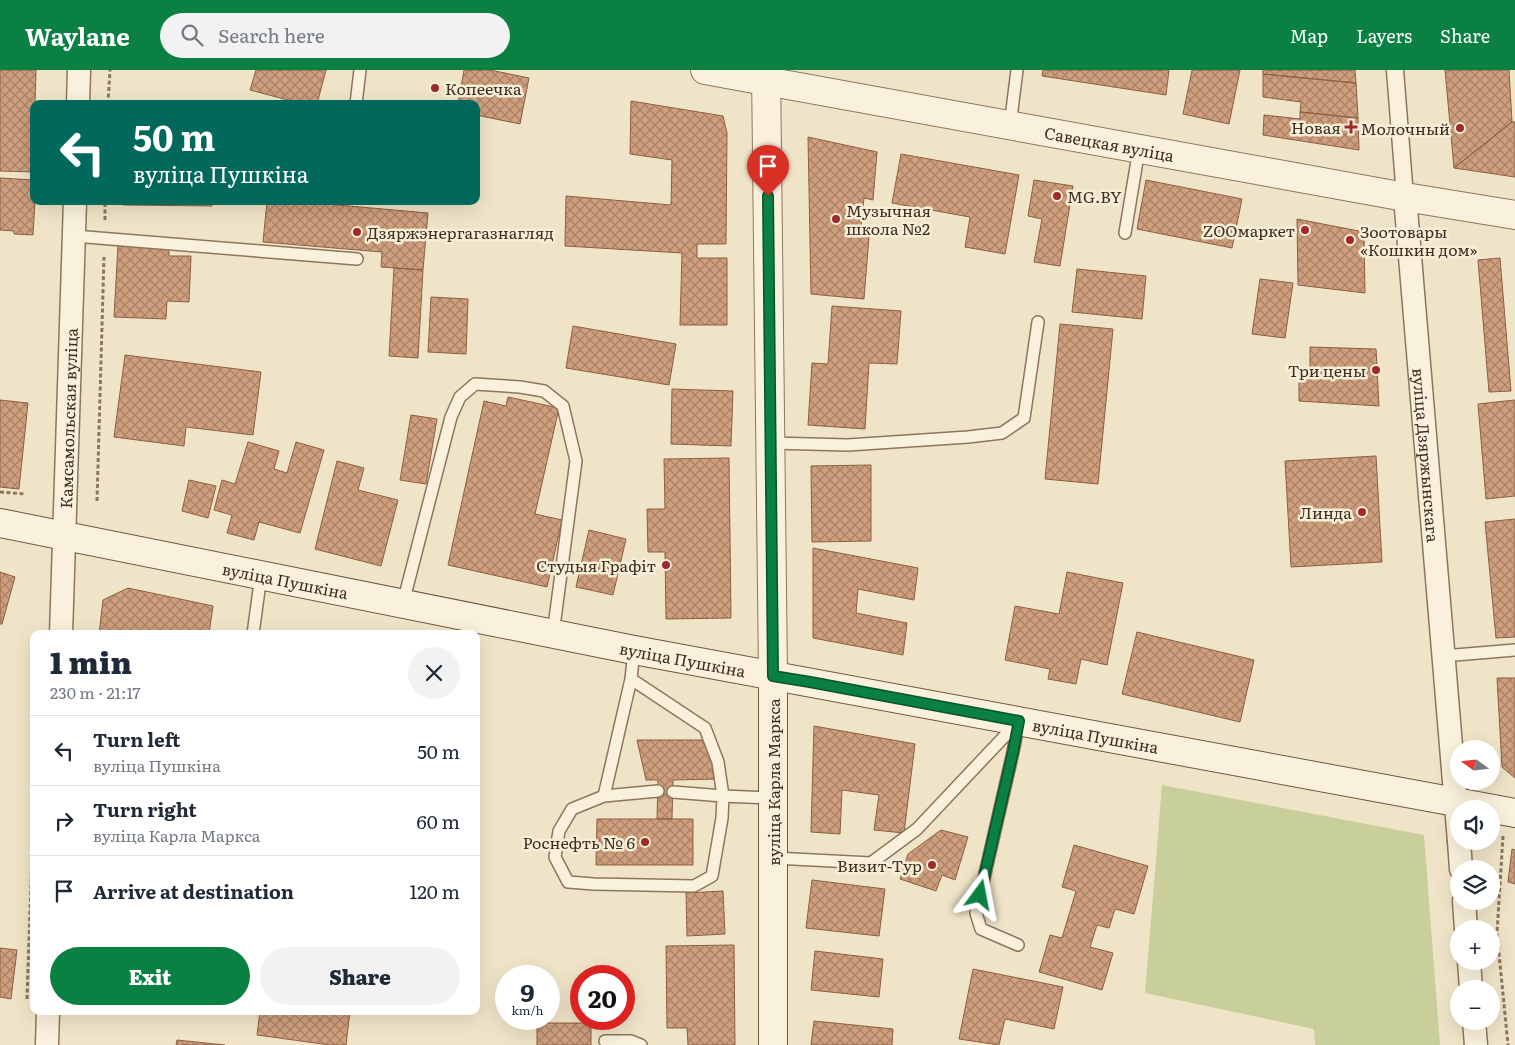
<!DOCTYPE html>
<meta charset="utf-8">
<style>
body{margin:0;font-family:Literata,serif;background:#f2f2f3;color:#1f2937;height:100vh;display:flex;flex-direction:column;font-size:19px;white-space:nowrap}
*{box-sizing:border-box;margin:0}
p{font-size:16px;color:#747a83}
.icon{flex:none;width:28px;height:28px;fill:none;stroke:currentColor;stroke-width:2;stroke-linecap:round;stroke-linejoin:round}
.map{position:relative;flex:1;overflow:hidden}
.details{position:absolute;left:30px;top:560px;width:450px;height:385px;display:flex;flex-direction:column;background:#fff;border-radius:10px;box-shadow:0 5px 20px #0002}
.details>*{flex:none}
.guide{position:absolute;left:30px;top:30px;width:450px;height:105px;border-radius:10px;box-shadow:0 5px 20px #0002;background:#00695c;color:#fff;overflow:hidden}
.needle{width:32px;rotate:285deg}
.controls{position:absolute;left:1450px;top:670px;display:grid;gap:10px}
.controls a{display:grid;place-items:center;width:50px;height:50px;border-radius:50%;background:#fff;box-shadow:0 5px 20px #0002;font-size:25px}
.speed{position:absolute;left:495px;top:895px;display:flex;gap:10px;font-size:25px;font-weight:700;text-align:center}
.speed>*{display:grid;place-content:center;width:65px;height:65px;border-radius:50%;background:#fff;box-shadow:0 5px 20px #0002;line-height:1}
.speed small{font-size:12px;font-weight:400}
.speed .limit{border:8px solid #d22;background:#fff;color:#111}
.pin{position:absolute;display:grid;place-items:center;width:42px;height:42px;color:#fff;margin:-51px -21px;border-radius:50% 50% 50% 0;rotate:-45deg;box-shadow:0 0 5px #0007}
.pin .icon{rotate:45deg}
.me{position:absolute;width:55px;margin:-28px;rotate:13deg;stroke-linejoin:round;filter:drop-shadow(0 0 4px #0008)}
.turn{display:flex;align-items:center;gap:18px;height:105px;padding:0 20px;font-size:22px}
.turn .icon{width:65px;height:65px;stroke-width:2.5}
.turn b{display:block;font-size:35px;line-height:42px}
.round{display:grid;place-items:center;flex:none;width:52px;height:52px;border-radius:26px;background:#f2f2f3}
.summary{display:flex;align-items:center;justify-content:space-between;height:85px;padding:0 20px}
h1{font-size:30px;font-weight:800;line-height:38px}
.action{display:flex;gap:10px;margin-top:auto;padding:10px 20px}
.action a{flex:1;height:58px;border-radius:30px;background:#0b8043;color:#fff;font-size:20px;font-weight:800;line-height:58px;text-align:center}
.action a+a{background:#f2f2f3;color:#1f2937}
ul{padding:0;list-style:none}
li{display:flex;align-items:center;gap:15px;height:70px;padding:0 20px;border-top:1px solid #e0e1e3}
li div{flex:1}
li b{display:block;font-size:19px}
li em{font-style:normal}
header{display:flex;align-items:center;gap:30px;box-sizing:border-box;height:70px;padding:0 25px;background:#0b8043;color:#fff}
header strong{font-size:24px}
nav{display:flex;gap:28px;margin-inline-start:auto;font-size:18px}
.search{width:350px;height:45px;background:#f2f2f3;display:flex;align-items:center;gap:12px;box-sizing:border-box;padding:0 18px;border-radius:28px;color:#747a83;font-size:19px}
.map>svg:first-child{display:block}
</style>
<header>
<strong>Waylane</strong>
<div class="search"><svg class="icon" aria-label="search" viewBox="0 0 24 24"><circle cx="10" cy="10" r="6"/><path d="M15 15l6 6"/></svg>Search here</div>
<nav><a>Map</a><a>Layers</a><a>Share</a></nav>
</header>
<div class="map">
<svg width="1515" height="975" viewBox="0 0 1515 975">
<defs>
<pattern id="building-cross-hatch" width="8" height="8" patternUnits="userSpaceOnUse" patternTransform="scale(1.25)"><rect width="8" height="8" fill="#cf9f7d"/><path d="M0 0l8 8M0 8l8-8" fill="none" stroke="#a98266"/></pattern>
</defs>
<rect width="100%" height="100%" fill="#f0e4c8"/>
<!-- green -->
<path fill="#c9cf9b" d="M1162,715L1424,765L1440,975H1315L1314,959L1145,923Z"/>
<!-- building -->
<path fill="url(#building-cross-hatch)" stroke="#8d5f41" d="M0,0H36L35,34H34V102L0,101Z
M256,0H326L317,34H303L250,20Z
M464,0H490L529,8L520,54L476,45V34H458Z
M1043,0H1169L1166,25L1042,6Z
M1192,0H1240L1229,54L1183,44Z
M1263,0H1355L1356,13L1263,4Z
M1445,0H1509L1512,52L1454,98Z
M1263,4L1356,13L1358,48L1300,42L1301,32L1263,27Z
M631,31L723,46L727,63L726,174H697V188H727V255H680L682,183L565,176L566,126L671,135L672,90L630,84Z
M1300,42L1358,48L1359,80L1263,65L1264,45L1300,49Z
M1512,52H1515V107L1454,98Z
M808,67L877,82L873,130L864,128L860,167H869L864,229L811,224Z
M901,84L1019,105L1005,184L965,177L970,147L892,133Z
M0,108L34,110L35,131L33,165L14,164V161L0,160Z
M1034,110L1073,116L1060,196L1034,192L1042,149L1028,146Z
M1146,110L1242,129L1232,178L1137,159Z
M123,131H212V136L123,135Z
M267,131H292L428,143L423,200L381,197L382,182L263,172Z
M1297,149L1364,162L1365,223L1298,215Z
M118,175L169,177V186H191L189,232L167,231L166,249L114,247Z
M1500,188L1511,321L1489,322L1478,190Z
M394,198L423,200L418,288L389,286Z
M1077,199L1146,206L1142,249L1072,242Z
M1260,209L1293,213L1285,268L1252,264Z
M431,227L468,229L466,284L428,282Z
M832,236L901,241L897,294L869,293L865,359L808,355L812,293L828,294Z
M1060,254L1113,259L1098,414L1045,409Z
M573,256L676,274L669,315L566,298Z
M1310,277L1376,279L1379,336L1299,331V301L1310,302Z
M125,285L261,302L253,365L186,357L184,376L114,367Z
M672,319L733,321L731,376L671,374Z
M508,327L559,338L535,444L562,450L547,517L448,495L484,331L506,336Z
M0,330L28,333L19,419L0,417Z
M1515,330V426L1486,429L1478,334Z
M411,345L437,349L426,414L400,410Z
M248,372L279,381L274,399L287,403L296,372L324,380L300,463L259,452L254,470L227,463L232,445L214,440L222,410L235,414Z
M1376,386L1382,492L1291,497L1285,391Z
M729,388L731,548L666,549L665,482H648L647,439H665L664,389Z
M337,391L364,398L358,420L398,430L381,496L315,479Z
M871,395V471L812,472L811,396Z
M189,410L216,416L208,448L182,441Z
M1515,449V567L1496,568L1485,452Z
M589,460L626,469L613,525L576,517Z
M813,478L918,498L914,530L858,519L856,543L907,553L903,585L813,568Z
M0,502L15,507L2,554H0Z
M1067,502L1123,513L1107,595L1081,589L1076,614L1048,609L1050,599L1005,590L1015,536L1059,544Z
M128,518L213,536L209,564H99L103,530Z
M1137,562L1254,590L1240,652L1122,624Z
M1497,608H1515V708L1502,697Z
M814,656L915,674L904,763L874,760L879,725L842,720L840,764L811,762Z
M637,670H704L717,709L673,710L672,749H657L658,710H646Z
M597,749H693V795H596Z
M941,760L968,767L955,810L942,805L936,821L900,809L908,784Z
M1074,775L1148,796L1134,844L1115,839L1109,858L1097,855L1090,877L1113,883L1102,920L1039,902L1050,865L1062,868L1076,821L1062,817Z
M1512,779L1515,780V814L1508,812Z
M812,810L885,819L879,866L806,858Z
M723,821L725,864L687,866L686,823Z
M734,875L735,975H688L687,958H667L666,876Z
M0,878L17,880L11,929L0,927Z
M815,881L883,889L879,927L811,920Z
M973,899L1063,917L1054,959L1005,949L999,975L959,969Z
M260,941H350L346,975H330L257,965Z
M814,951L893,959L892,975H811Z
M537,953H591V975H537Z
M177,970L225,975H176Z"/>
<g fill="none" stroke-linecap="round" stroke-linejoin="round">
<!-- service casing -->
<g stroke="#8d765c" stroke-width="14">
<path id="service" d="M356,34L360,0
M1010,56L1017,0
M1125,163L1139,79
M74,166L357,189
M771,373L848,375L968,367L1002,363L1024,348L1038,252
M403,533L451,347L460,327L475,314L520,317L544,321L563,336L576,391L553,564
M253,564L261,505
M634,580L631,609L604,726L658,721
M1443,586L1515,580
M673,722L723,726L773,728
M604,726L572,739L559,761L555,787L568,812L594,814L694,816L712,806L722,748L723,726L718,692L705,658L631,609
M774,788L871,793L917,759L1017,653
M1018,875L981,859L976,843L1013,682L1019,651
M605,971H631L641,975"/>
</g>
<!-- pedestrian casing -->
<g stroke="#8d765c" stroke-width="19">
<path id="pedestrian" d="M1395,0L1405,127"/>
</g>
<!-- minor casing -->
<g stroke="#8d765c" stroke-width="25">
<g id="minor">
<path d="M78,34L79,0"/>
<path id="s1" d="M1405,127L1459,771"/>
<path id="s2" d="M61,564L75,131"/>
<path d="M1459,771L1461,799"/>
<path d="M1464,831L1466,859"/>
<path d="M1469,891L1471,919"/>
<path d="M1474,951L1476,975"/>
<path d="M47,975L48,941"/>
</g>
</g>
<!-- tertiary casing -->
<g stroke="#8d765c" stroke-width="30">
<g id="tertiary">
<path id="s3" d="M705,0L1405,127L1515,145"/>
<path d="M766,0L773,606"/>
</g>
</g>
<!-- secondary casing -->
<g stroke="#6f573f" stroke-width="30">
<g id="secondary">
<path id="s4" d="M0,453L634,580L1515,743"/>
<path d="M773,606V975"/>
</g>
</g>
<!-- path -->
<path stroke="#8d765c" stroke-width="3" stroke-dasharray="4 2.5" stroke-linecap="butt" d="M108,34L110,0
M105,150V131
M0,422L25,424
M97,431L104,187
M1503,766L1497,863L1508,975
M27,929L34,726"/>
<!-- service -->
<use href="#service" stroke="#faf1dc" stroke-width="11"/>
<!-- pedestrian -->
<use href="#pedestrian" stroke="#faf1dc" stroke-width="16"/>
<!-- minor -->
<use href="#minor" stroke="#faf1dc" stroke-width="22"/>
<!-- tertiary -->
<use href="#tertiary" stroke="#faf1dc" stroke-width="28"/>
<!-- secondary -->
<use href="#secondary" stroke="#faf1dc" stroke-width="28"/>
</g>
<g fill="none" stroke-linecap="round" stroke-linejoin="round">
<!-- route casing -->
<g stroke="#07532c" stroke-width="12">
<path id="route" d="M768,126L773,606L810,612L1019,651L1013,682L980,825"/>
</g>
<!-- route -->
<use href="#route" stroke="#0b8043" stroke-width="9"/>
</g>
<!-- markers -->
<g fill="#9e2a2b" stroke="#f7eed8" stroke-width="2">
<circle cx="435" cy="18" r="5"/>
<path d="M1348.5 49.5h5v5h5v5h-5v5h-5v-5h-5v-5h5z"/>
<circle cx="1460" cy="58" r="5"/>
<circle cx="1057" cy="126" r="5"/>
<circle cx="836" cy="149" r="5"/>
<circle cx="1305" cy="160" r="5"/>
<circle cx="357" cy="162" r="5"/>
<circle cx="1350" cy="170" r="5"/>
<circle cx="1376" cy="300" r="5"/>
<circle cx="1362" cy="442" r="5"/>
<circle cx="666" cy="495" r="5"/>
<circle cx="645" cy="772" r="5"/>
<circle cx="932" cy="795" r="5"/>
</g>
<g text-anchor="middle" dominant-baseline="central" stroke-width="5" stroke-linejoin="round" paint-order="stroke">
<!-- poi labels -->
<g font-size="16" fill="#3d2e20" stroke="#f7eed8" text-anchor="end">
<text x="445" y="18" text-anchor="start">Копеечка</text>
<text x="1341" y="57">Новая</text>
<text x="1450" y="58">Молочный</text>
<text x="1067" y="126" text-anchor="start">MG.BY</text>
<text x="846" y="140" text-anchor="start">Музычная<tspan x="846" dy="18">школа №2</tspan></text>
<text x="1295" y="160">ZOOмаркет</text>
<text x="1360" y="161" text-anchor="start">Зоотовары<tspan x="1360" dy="18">«Кошкин дом»</tspan></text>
<text x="367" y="162" text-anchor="start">Дзяржэнергагазнагляд</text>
<text x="1366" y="300">Три цены</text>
<text x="1352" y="442">Линда</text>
<text x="656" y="495">Студыя Графіт</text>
<text x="635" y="772">Роснефть № 6</text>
<text x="922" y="795">Визит-Тур</text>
</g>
<!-- street labels -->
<g font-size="16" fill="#3d2e20" stroke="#f7eed8">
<text stroke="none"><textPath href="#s3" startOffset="411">Савецкая вуліца</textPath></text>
<text stroke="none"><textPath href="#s2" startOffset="216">Камсамольская вуліца</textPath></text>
<text stroke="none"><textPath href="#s1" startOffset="259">вуліца Дзяржынскага</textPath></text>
<text stroke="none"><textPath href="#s4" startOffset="291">вуліца Пушкіна</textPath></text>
<text stroke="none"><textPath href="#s4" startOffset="696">вуліца Пушкіна</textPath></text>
<text stroke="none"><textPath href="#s4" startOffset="1116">вуліца Пушкіна</textPath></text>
<text transform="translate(773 712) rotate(-90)">вуліца Карла Маркса</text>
</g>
</g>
</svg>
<div class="controls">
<a><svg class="needle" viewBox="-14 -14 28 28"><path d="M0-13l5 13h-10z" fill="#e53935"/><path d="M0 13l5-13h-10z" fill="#747a83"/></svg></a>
<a><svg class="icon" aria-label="sound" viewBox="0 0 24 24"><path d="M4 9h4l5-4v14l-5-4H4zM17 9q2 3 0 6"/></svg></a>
<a><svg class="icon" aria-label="layers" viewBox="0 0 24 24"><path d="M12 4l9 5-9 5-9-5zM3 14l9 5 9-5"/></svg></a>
<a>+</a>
<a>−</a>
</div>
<div class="speed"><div>9<small>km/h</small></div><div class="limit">20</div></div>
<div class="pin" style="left:768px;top:126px;background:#d93025"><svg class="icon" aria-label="arrive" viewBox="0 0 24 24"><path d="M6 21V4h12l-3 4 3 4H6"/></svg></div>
<svg class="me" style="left:980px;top:825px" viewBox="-20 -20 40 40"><path d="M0-17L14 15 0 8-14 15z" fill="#0b8043" stroke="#fff" stroke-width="4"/></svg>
<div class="guide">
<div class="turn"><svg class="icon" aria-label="left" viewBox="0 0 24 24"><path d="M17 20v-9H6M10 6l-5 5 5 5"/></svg><div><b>50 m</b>вуліца Пушкіна</div></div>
</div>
<section class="details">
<div class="summary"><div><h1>1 min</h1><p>230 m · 21:17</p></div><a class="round"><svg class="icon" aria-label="close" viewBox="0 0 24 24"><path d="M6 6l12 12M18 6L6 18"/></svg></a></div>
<ul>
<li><svg class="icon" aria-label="left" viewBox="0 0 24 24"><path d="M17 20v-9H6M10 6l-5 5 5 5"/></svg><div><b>Turn left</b><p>вуліца Пушкіна</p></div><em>50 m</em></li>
<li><svg class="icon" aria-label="right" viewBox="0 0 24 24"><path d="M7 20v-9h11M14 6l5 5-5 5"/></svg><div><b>Turn right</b><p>вуліца Карла Маркса</p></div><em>60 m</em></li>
<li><svg class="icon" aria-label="arrive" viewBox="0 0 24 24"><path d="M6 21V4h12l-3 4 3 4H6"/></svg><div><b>Arrive at destination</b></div><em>120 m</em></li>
</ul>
<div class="action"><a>Exit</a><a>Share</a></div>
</section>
</div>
